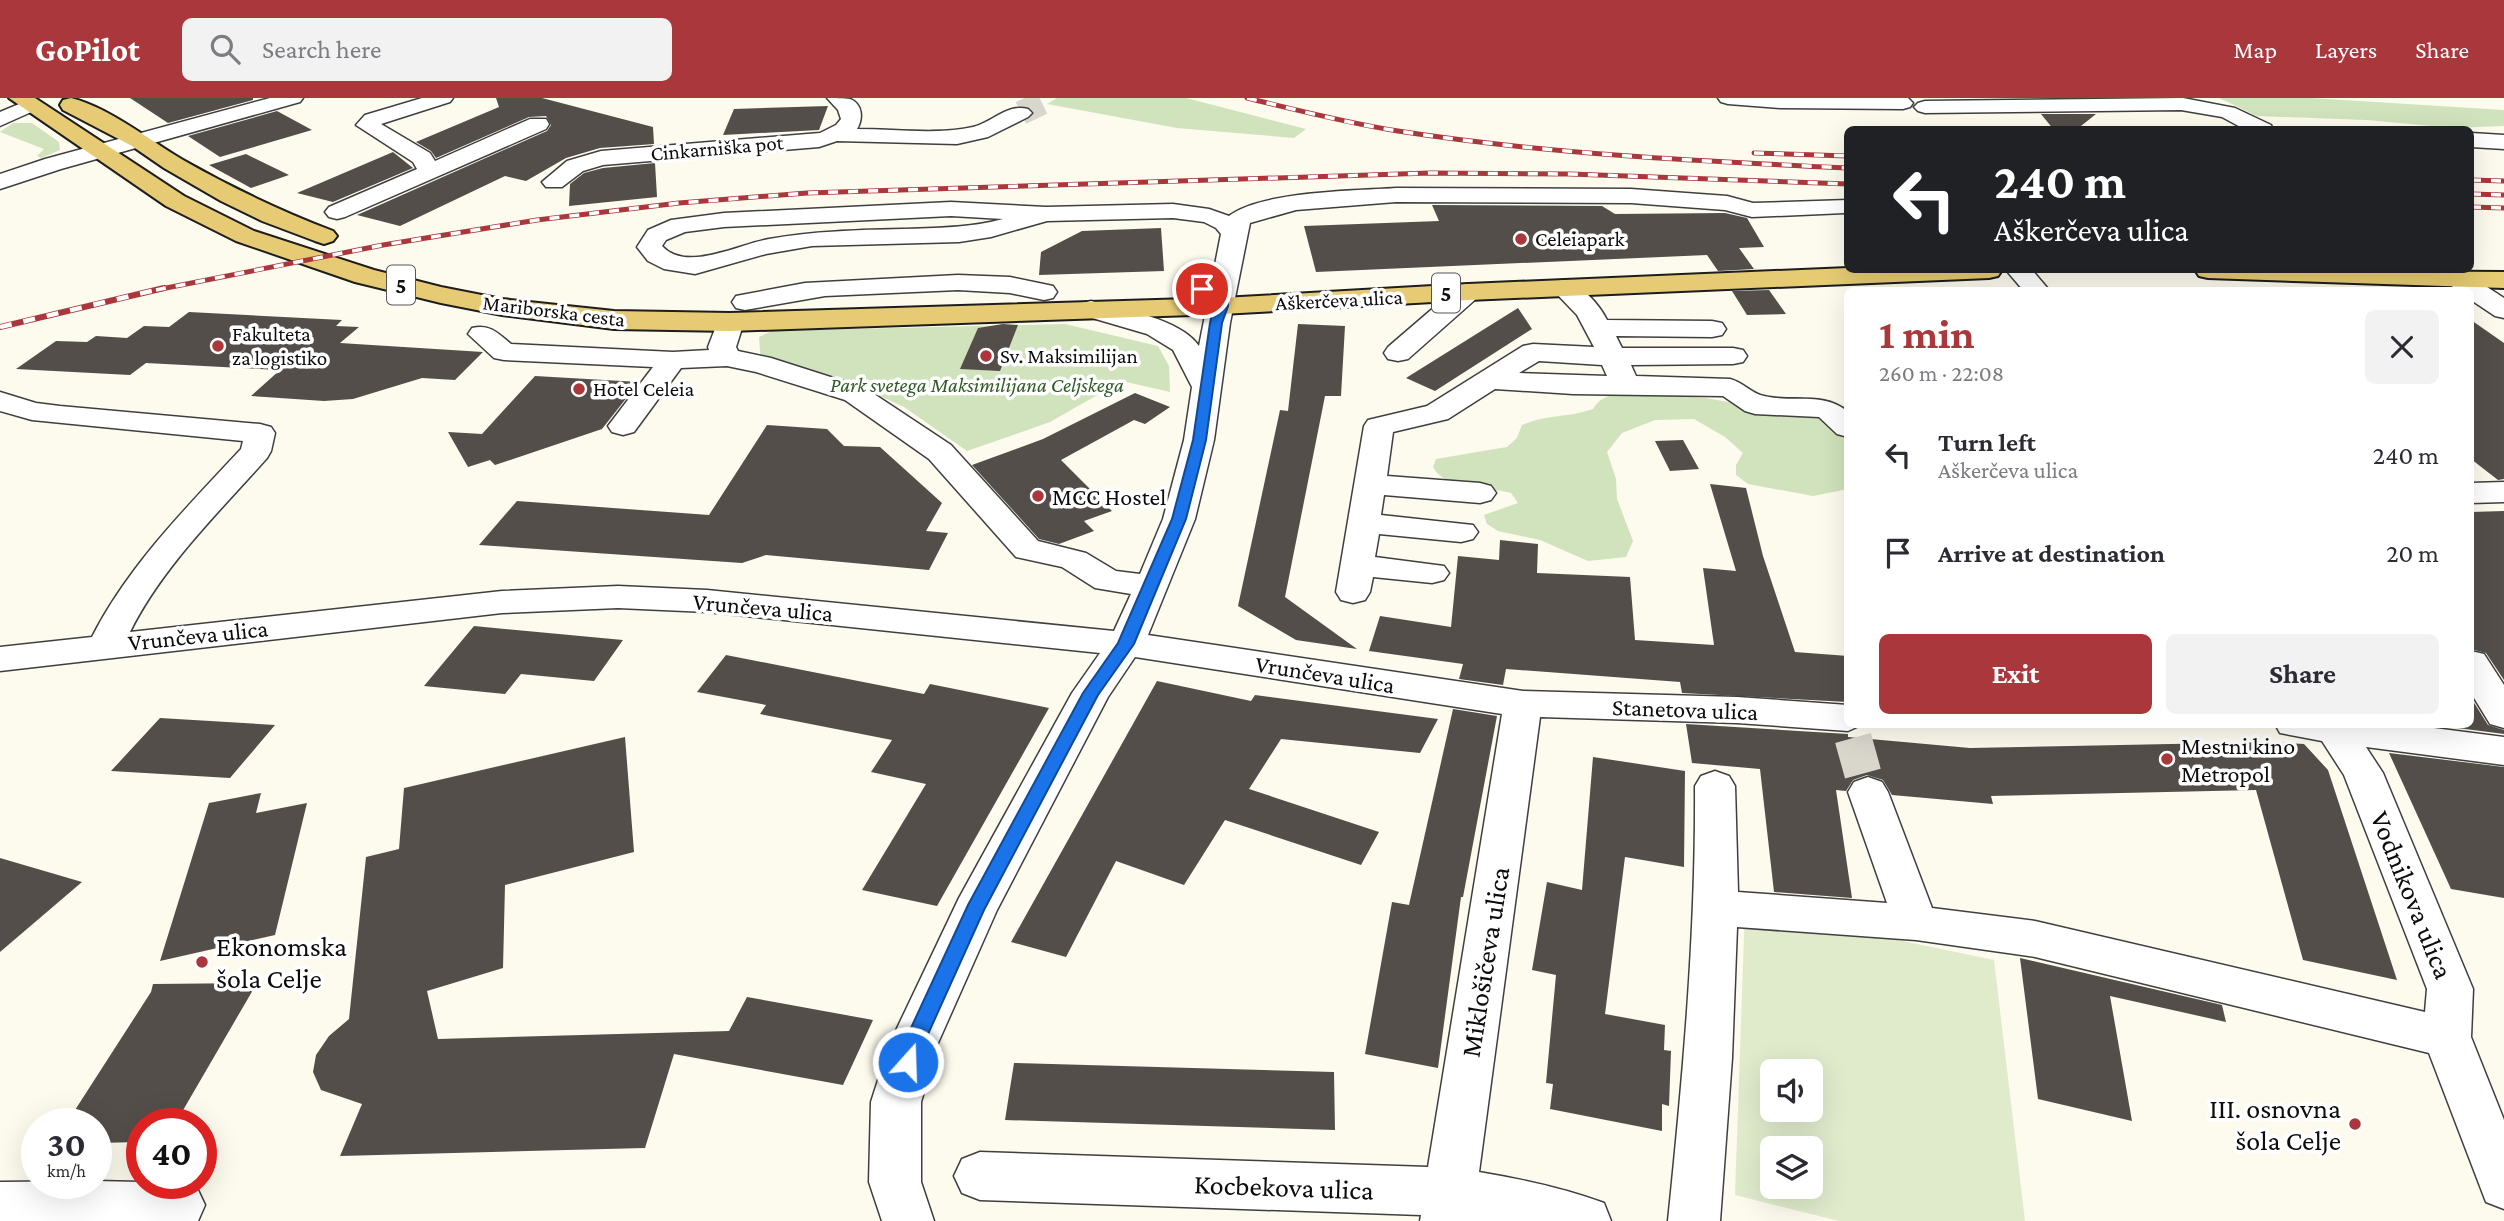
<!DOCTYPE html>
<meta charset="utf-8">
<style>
body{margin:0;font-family:"Crimson Pro",serif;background:#f2f2f3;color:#2b2b33;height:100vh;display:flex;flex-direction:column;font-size:26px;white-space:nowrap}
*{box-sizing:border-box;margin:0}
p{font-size:23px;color:#7c7c81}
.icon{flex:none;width:38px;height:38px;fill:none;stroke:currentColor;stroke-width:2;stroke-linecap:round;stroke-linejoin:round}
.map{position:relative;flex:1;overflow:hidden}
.sheet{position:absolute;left:1844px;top:189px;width:630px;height:441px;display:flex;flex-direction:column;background:#fff;border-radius:10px;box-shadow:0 7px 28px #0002}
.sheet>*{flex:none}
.banner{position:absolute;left:1844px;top:28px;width:630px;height:147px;border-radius:10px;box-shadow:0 7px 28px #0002;background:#202124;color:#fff;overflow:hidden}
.fabs{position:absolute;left:1760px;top:961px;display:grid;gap:14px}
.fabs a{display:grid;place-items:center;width:63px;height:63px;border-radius:10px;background:#fff;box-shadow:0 7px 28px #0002;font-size:35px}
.speed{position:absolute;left:21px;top:1010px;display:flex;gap:14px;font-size:35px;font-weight:700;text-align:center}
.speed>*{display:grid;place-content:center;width:91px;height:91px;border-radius:50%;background:#fff;box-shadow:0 7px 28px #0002;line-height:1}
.speed small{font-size:18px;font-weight:400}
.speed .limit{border:10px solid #d22;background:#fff;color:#111}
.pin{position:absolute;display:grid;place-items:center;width:60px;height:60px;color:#fff;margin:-30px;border:4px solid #fff;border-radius:50%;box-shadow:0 2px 7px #0007}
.me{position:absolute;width:77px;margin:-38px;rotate:20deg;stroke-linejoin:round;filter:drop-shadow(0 0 5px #0008)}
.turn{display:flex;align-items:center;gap:24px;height:147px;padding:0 35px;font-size:32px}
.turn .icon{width:91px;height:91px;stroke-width:2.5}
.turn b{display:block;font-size:49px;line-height:60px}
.round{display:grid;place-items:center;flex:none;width:74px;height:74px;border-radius:10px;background:#f2f2f3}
.summary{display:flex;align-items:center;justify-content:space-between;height:119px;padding:0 35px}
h1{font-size:42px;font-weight:700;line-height:52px;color:#aa373c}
.button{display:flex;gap:14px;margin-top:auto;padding:14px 35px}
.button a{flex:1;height:80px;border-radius:10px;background:#aa373c;color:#fff;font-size:28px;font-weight:700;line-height:80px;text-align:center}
.button a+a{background:#f2f2f3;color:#2b2b33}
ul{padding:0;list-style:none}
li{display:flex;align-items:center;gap:21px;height:98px;padding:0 35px}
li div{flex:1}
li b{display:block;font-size:26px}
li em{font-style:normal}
header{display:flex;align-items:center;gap:42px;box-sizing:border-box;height:98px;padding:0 35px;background:#aa373c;color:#fff}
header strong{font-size:33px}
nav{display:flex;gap:38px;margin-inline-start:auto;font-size:24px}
.search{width:490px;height:63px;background:#f2f2f3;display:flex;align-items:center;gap:18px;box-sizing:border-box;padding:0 24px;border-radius:10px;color:#7c7c81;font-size:26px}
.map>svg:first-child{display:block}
</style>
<header>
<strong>GoPilot</strong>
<div class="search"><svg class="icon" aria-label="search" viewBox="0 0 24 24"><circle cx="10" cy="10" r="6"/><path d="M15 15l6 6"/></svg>Search here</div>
<nav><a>Map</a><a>Layers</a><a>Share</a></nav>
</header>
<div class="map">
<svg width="2504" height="1123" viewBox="0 0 2504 1123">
<rect width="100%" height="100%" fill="#fdfaee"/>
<!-- green -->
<path fill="#d0e3bc" d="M1057,0H1186L1306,31L1294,40L1177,30L1047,6Z
M2219,0H2310L2504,12V28L2453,30L2367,22L2257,18Z
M13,25H32L59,44L60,52L41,60L37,58L44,51L0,34Z
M1065,226L1158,248L1169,268L1170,294L1122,283L1050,324L967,353L904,309L839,279L761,266L759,239L772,233Z
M1645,295L1705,300L1848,325V391L1813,398L1748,386L1736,377V367L1743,355L1725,339L1694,321L1655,322L1622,335L1607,354L1616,381L1617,401L1633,443L1626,459L1588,463L1540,442L1498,433L1487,426L1484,417L1518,405L1511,395C1489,389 1443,391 1433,369L1436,361L1507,349L1517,340L1522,327C1548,316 1567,320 1593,311C1604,292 1626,296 1645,295Z"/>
<!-- pitch -->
<path fill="#e0ebcc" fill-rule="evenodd" d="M1745,810L1994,862L2025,1123H1839L1735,1097ZM1773,973H1811V1012H1773ZM1773,1050H1811V1088H1773Z"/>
<!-- building -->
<path fill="#534e4a" d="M130,0H253V2L168,25Z
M496,0H542L653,29L654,46L600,50L566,60L526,83L505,78L400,128L357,117L547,33L551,27L546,18L529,19L436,60L431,53L416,44L499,9Z
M828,8L819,32L723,37L734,11Z
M277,13L312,32L220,59L188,38Z
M2041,16H2096L2076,32H2054Z
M393,54L413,70L333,104L297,95Z
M246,56L289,77L251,90L209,67Z
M655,65L657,99L569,108L570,86L584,75L603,70Z
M1432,107L1602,108L1615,116L1725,115L1747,120L1764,149L1739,150L1754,171L1718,173L1707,157L1316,174L1304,128L1439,123Z
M1161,130L1164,173L1039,177L1041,154L1082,133Z
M1769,192L1786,216L1747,217L1732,193Z
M1518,210L1532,231L1435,293L1406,280Z
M189,214L342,222L336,228L359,229L340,245L483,254L455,282L422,280L353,301L324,303L251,298L280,272L146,265L130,277L16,271L56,243L87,244L96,238L127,240L144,228L169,229Z
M2471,222L2504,245V381L2498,382L2471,361Z
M1003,226L1018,227L1000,273L960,271L978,230Z
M1298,226L1345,228L1341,298H1325L1285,499L1357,551L1296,542L1238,508L1280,312L1288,313Z
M535,278L639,284L602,331L495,367L490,362L468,369L448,334L482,336Z
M1135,295L1170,309L1145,326L1134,322L1061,362L1112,413L1084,423L1094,433L1059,446L1039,441L972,367L1043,341Z
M767,327L827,331L844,348L880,349L942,405L926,433L948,435L929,472L766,457L742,465L479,447L517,403L709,417Z
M1683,342L1699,371L1670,373L1655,343Z
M1710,386L1746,390L1763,458L1795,554L1848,558V604L1682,595L1680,584L1506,571L1503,587L1459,581L1463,566L1369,553L1380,518L1451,529L1458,458L1499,462L1500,442L1538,446L1537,475L1630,479L1635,542L1714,547L1703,470L1736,473Z
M2504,413V582L2486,555L2471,551V414Z
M474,528L623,542L594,583L521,576L505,596L424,588Z
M726,557L924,596L930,586L1049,610L937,808L862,792L926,686L871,674L892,642L760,616L766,607L697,594Z
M1157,583L1251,603L1255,597L1438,621L1420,655L1281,641L1249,691L1379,734L1361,767L1225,722L1184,787L1116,763L1066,859L1011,844Z
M2471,600L2488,627L2504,632V636L2427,626H2471Z
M1453,611L1497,618L1463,799H1461L1438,970L1365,956L1392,804L1409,807Z
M160,620L275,627L230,680L111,673Z
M1686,626L1848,636V639L1970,650L2272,644L2304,646L2328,672L2397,882L2303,862L2256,692L1991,698L1993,706L1892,697L1883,682L1867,677L1853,682L1846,693L1836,692L1852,800L1774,794L1760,671L1692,665Z
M625,639L634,754L505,787L503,870L427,893L438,941L729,933L747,899L873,922L843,987L674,956L645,1050L340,1058L362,1006L321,992L313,974L316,957L329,938L349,921L366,759L399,751L404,690Z
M2389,655L2504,669V800L2451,791Z
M1593,659L1685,673L1684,769L1625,759L1605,916L1665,927L1664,952L1671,953L1669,1008L1662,1006V1033L1550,1011L1553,986L1546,985L1556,877L1532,872L1547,784L1582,792Z
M261,695L256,715L307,705L275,837L160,863L209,705Z
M0,760L82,784L0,854Z
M2020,860L2222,907L2226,924L2110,898L2132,1023L2038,1001Z
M257,885L175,1026H142V1044L96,1045V1026H66L151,894L153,886Z
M1014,965L1334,974L1335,1032L1005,1022Z"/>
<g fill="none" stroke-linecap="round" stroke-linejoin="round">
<!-- minor-tunnel-far1 -->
<path stroke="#d9d6cc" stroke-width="24" stroke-dasharray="24 11" stroke-linecap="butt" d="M1021,15L1042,5"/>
<!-- minor-tunnel -->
<path stroke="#d9d6cc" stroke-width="37" stroke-dasharray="37 18" stroke-linecap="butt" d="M1853,640L1868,694"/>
<!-- minor casing -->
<g stroke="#3f3f3f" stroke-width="3">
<path id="minor" d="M270,0H303L300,4L61,71L0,91V76L45,61Z
M422,0H453L450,4L381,26L430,55L435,63L530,21H546L549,26L546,31L345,119L337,121L329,119L325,114L329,109L417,71L413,64L356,27L365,17Z
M827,0C833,0 845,0 850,1C863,6 863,21 857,31C895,31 936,37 973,29C991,25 1008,5 1028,11L1032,15L1028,19L988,39L957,46L837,43L819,49L603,67L583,73L562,89H546L542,84L567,63L601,53L820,35L836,27L841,21L838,12Z
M1718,0H1908L1913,5L1910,9L1903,11L1780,10L1728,6L1721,4Z
M2183,0L2235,10L2271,27L2273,32H2246L2222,19L2181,12L1925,15L1918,13L1914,9L1918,5L1925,3Z
M31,1L38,3L41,7L38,11L0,28V14Z
M2471,35L2504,37V51L2471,49Z
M1396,90L1631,91L1727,98L1753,105L1848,102V114L1845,115L1752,119L1725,112L1631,105L1396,104L1296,112L1250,125L1230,225L1214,342L1195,421L1148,537L1523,593L1737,599L1848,607V626H1863L1848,633L1737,625L1540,619L1479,1074C1521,1081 1564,1090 1604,1105L1611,1123H1420L1421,1117L980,1102L962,1095L954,1078L962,1061L980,1054L1428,1069L1502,616L1135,559L1108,599L997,812L938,945L921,1004V1084L934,1123H882L869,1084L871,1004L890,945L959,800L1072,595L1100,555L707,514L618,510L502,515L0,573V549L92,539C128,468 187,409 241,351L243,343L32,322L0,313V294L36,305L60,308L260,326L271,329L275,335L271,353L267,360C219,414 162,469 130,534L502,493L618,488L707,492L1114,533L1131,496L1095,490L1062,469L1016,459L929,361L845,302L756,274L727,268L681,270L634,334L623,337L612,334L608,328L653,269L504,262L494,260L468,236L472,230C490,226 498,235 511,246L673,254L709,252L708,249L720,218L730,216L740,218L744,224L736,249L738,253L771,260L865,290L951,347L1038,443L1086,455L1116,473L1140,476L1163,421L1184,342L1192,289L1173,252L1147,236L1082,217L1078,211L1082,205L1091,203C1122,211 1181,221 1199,248L1221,136L1216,130L1204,124L1173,120L1047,123L991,139L959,144L812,148L766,156L695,176L664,171L648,163L637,149L648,132L671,122L724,115L951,104L1046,109L1173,106L1209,111L1229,118C1262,93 1354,93 1396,90ZM951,118L1003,121C970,130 936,130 902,131C857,132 813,133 769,141C739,146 686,175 662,148L666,142L685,134L724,129Z
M2006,172H2032L2049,192H2023Z
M2431,172H2461L2504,200V220L2495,218L2471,202V192H2457Z
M958,177L1010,179L1053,188L1057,194L1053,200L1044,202L1010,195L958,192L825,198L745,212L736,210L732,204L736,198L805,185Z
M1564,182C1582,187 1599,206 1607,222L1712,223L1722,225L1726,231L1722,237L1712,239L1616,238L1622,250H1733L1743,252L1747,258L1743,264L1733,266L1631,267L1636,278L1730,281C1743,284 1752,296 1764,298C1792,305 1824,293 1848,314V339L1837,336L1819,319L1755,316L1745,313L1723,298L1573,296L1495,291L1448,321L1393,334L1387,378L1480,385L1491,388L1496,395L1491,402L1480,405L1384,397L1381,417L1473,427L1478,434L1473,441L1461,444L1379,436L1375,459L1444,468L1449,475L1444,482L1432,485L1373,479L1370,494L1365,502L1353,505L1341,502L1336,494L1364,328L1368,322L1427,308L1523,248L1533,246L1594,249L1577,217L1551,190L1555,184ZM1539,263L1602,267L1607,278L1519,275Z
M1468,186L1477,188L1481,194L1477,200L1408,261L1398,263L1388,261L1384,255L1388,249L1459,188Z
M2504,384V404L2471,405V385Z
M2471,553L2484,556L2504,587V630L2490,626L2471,595Z
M2275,626H2403L2504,639V667L2366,649L2383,675L2473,891L2471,939L2504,1022V1111L2486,1104L2429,955L2035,859L1916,842L1737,829L1732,960L1720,1123H1668C1683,978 1696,834 1695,688L1701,678L1715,673L1729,678L1735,688L1738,794L1887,805L1848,694L1854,684L1868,679L1882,684L1888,694L1932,810L2035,823L2425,914L2427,891L2344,677L2322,643L2280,635Z
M96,1083L185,1085L197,1090L205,1107L198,1123H0V1084Z"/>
</g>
<!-- major casing -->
<g stroke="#1d1d1d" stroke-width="4">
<path id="major" d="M9,0H35L184,98L254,133L374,172L441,189L502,201L614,213L730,215L1222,200L1468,186L1848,170L2002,172L1998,178L1989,180L1468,202L1222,216L730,233L614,231L502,217L441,205L355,184L236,143L166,108Z
M71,0C110,10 149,42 183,62C232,90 281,113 333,133L337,138L333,143L324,146L315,143L262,123L221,103L164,70L132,48L63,12L60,7L63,2Z
M2195,172L2504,174V190L2208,180L2199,178Z"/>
</g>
<!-- minor -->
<use href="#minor" fill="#fff" fill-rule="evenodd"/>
<!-- major -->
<use href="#major" fill="#e6cb74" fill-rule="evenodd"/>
<!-- rail-far1 casing -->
<g stroke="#aa373c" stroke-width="5">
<path id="rail-far1" d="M1247,0C1297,12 1347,25 1398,33C1547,56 1697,63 1848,70
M1754,55L1848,58
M2471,82L2504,83
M2471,96L2504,97
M2471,109L2504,110
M156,192L383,147L537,122L679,105L807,95L1430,75L1570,76L1848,86"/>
</g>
<!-- rail casing -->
<g stroke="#aa373c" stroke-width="6">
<path id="rail" d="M0,229L164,190"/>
</g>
<!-- rail-far1 -->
<use href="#rail-far1" stroke="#fff" stroke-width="3.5" stroke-dasharray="10" stroke-linecap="butt"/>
<!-- rail -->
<use href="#rail" stroke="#fff" stroke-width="4.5" stroke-dasharray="12" stroke-linecap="butt"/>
</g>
<!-- route -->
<path fill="#1a73e8" stroke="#114b97" stroke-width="2" d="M1202,188L1227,189L1228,208L1222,225L1206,342L1186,421L1134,546L1098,597L984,812L924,945L915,971L908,973L901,971L897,964L904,945L968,807L1083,595L1118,545L1172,421L1193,342L1210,225L1217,195L1198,194L1196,191Z"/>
<!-- markers -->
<g fill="#aa373c" stroke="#fff" stroke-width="2.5">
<circle cx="1521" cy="141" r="7"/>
<circle cx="218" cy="248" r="7"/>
<circle cx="986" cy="258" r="7"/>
<circle cx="579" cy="291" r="7"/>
<circle cx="1038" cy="398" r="7"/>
<circle cx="2167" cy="661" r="7"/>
<circle cx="202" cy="864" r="7"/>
<circle cx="2355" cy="1026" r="7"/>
</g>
<g text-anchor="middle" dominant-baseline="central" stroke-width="7" stroke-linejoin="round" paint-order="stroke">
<!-- far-street labels -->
<g font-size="21" fill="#0c0c0c" stroke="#fff">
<text transform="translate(717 50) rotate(-5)">Cinkarniška pot</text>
<text transform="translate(1339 202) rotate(-3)">Aškerčeva ulica</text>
<text transform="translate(554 213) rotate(7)">Mariborska cesta</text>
</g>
<!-- far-poi labels -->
<g font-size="21" fill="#0c0c0c" stroke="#fff" text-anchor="start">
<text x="1535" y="141">Celeiapark</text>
<text x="232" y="236">Fakulteta<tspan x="232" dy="24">za logistiko</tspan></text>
<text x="1000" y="258">Sv. Maksimilijan</text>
<text x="593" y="291">Hotel Celeia</text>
</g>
<!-- far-park labels -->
<g font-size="21" font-style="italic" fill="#305b25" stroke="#fff">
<text x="977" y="287">Park svetega Maksimilijana Celjskega</text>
</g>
<!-- shield labels -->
<g fill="#fff" stroke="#555" stroke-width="2">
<rect x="387" y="167.5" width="28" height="39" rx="5"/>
<rect x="1432" y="175.5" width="28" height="39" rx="5"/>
</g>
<g font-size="23" font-weight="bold" fill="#0c0c0c">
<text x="401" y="187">5</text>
<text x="1446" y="195">5</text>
</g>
<!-- poi labels -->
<g font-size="24" fill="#0c0c0c" stroke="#fff" text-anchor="start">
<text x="1052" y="398">MCC Hostel</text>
<text x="2181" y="647">Mestni kino<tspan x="2181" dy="28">Metropol</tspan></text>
</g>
<!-- street labels -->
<g font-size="24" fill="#0c0c0c" stroke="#fff">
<text transform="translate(763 509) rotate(5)">Vrunčeva ulica</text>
<text transform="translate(198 537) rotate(-6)">Vrunčeva ulica</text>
<text transform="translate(1325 576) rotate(9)">Vrunčeva ulica</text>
<text transform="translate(1685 611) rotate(2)">Stanetova ulica</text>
</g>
<!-- near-street labels -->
<g font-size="28" fill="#0c0c0c" stroke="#fff">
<text transform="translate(2412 797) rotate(68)">Vodnikova ulica</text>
<text transform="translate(1485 864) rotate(-81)">Miklošičeva ulica</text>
<text transform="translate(1284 1089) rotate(2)">Kocbekova ulica</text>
</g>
<!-- near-poi labels -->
<g font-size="28" fill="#0c0c0c" stroke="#fff" text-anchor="start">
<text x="216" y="848">Ekonomska<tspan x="216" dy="32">šola Celje</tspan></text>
<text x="2341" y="1010" text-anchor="end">III. osnovna<tspan x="2341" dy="32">šola Celje</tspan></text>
</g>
</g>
</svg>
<div class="fabs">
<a><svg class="icon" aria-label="sound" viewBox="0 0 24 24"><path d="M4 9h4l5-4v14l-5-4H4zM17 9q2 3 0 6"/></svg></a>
<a><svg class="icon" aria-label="layers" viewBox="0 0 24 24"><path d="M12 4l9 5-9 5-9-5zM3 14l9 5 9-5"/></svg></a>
</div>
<div class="speed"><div>30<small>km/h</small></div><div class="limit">40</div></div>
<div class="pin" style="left:1202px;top:191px;background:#d93025"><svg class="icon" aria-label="arrive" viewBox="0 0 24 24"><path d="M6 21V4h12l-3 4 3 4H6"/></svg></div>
<svg class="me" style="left:908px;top:964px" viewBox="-20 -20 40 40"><circle r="17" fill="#1a73e8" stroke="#fff" stroke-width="3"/><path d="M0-11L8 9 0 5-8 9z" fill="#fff"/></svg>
<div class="banner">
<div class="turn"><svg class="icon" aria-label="left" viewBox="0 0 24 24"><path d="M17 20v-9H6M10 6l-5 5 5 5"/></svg><div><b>240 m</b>Aškerčeva ulica</div></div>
</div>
<section class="sheet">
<div class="summary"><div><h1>1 min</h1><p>260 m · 22:08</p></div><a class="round"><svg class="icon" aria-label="close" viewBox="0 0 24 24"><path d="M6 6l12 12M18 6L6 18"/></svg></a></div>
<ul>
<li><svg class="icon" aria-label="left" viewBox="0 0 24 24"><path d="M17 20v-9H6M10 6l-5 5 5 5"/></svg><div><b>Turn left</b><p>Aškerčeva ulica</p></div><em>240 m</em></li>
<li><svg class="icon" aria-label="arrive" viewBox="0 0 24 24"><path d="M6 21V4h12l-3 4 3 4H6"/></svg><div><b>Arrive at destination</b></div><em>20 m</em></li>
</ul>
<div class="button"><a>Exit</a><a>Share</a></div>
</section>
</div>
